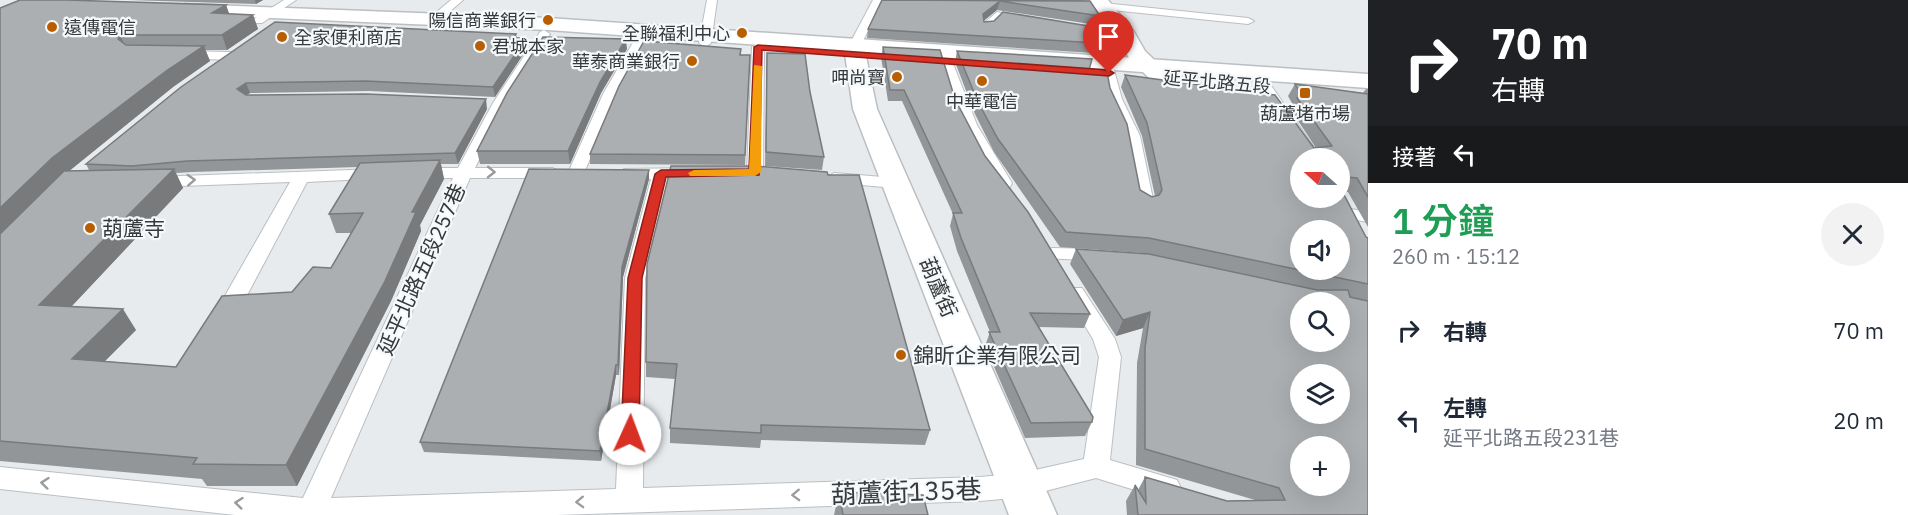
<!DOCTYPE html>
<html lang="zh-TW">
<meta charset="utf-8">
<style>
body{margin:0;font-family:"IBM Plex Sans","Noto Sans TC",sans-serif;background:#f2f2f3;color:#1f2937;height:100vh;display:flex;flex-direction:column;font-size:22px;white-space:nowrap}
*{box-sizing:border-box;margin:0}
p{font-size:20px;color:#747a83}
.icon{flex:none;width:33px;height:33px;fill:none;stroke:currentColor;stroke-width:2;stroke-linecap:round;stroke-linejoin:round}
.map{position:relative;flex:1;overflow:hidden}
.side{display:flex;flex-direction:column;background:#fff;width:540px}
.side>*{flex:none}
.banner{background:#202124;color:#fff;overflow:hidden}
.needle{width:39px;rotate:291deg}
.controls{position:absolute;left:1290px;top:148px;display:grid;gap:12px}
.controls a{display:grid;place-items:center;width:60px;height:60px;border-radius:50%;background:#fff;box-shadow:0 6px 24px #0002;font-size:30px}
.pin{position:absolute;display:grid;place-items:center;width:51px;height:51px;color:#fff;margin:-62px -26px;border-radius:50% 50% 50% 0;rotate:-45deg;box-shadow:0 0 6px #0007}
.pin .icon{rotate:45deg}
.me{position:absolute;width:66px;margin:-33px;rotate:2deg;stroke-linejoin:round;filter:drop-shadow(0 0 4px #0008)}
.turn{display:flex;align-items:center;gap:21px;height:126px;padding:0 24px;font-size:27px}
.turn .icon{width:78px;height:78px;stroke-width:2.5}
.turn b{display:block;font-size:42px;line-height:51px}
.then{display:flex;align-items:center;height:57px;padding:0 24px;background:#0003;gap:12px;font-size:22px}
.round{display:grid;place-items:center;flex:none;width:63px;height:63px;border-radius:32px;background:#f2f2f3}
.head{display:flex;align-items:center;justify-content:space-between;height:102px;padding:0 24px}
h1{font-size:36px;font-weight:600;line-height:45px;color:#1e9e55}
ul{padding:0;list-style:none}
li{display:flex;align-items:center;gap:18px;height:90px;padding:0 24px}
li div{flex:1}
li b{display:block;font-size:22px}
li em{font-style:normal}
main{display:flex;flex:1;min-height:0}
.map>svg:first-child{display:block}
</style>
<main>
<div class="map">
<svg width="1368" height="515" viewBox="0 0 1368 515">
<rect width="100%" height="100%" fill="#e7ebee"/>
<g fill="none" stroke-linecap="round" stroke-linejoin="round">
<!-- lane casing -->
<g stroke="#bcbfc1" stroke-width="2">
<path id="lane" d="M284,0H296L262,23H254V19Z
M451,0H463L440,20H432V16Z
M707,0H717L711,43L705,47L699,43Z
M873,0H883L860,47L850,50L848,47Z
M1038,0H1074L1248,18L1254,21L1248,24L1043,3Z
M997,12L1033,20L1027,23L1000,19L990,29H982V25Z
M1073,24L1127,32L1133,36L1127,40L1069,29V25Z
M544,30L550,34L507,103L475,168H553L561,173L553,178H470L331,498L616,489L625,278L651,179H624L616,174L624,169L694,168L702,173L700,177L668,178L645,278L643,488L980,477L1022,473L1084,459L1099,357L1093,339L1065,293L1068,288H1082L1115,339L1121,357L1110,460L1177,480L1181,488L1177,496L1167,500L1096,478L1022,497L980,501L557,515H235L0,489V467L303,498L453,178H417L409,173L417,168H458L493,103L540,32Z
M641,35L647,39L617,94L584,173L576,178L570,177L568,173L603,94L635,39Z
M758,43L764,47L763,172L755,177L747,172L752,47Z
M181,51L230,52L236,56L230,60L177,58L175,55Z
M946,57L952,61L977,125L1012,183L1010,187H998L969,140L940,61Z
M1106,59L1112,63L1122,99L1140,136L1154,204L1151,208L1145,209L1136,204L1124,136L1108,99L1100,63Z
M1265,83L1270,84L1322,159H1306L1258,87Z
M379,169L385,170L387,174L385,178L307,182L244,301L240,306H226L222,301L290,182L153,187L145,182L153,177Z
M834,173L895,178L903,183L895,188L828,182L826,178Z
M1351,209L1368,212V222L1345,218L1342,214L1345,210Z
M1052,248L1101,249L1111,255L1101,261L1045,258L1042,254Z"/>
</g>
<!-- street casing -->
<g stroke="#bcbfc1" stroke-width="3">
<path id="street" d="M1089,0H1108L1134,32L1145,51L1172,77L1169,82H1153L1129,58L1118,37Z
M854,41L861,43L864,47L877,109L1057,515H1009L853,109L844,47L847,43Z"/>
</g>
<!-- secondary casing -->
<g stroke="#bcbfc1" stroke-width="3">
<path id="secondary" d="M185,4L548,18L1368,74V88L548,30L178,14L176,10Z"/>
</g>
<!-- lane -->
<use href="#lane" fill="#fff" fill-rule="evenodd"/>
<!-- street -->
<use href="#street" fill="#fff" fill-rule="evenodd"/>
<!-- secondary -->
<use href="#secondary" fill="#fff" fill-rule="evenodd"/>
</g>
<!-- wall -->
<path fill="#939698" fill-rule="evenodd" d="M129,0H263L256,4Z
M882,0H1084L1100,16L1097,25L997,10L984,20V22L1096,43L1093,53L867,38L868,29Z
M226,5L229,14L253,15L258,29L227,50H205L210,61L173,87L69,171L89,170L86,164L181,87L516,34L517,38H526L528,47L495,97L369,91L250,93L246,95L487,109L458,164H441L444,179L420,225L421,231L391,301L297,486H207L202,479L0,461V8ZM358,167L329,214L336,233H352L331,268L292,292L176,367L105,361L136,330L71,307L183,188L176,173L192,172Z
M883,47L955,99L985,156L1090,314L1084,328L1039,327L1092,422L1085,436L1025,438L985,346L990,332L957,251L950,226L953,214L902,101H888L881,57Z
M627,49L601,93L570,164H480L477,151Z
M957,51L1089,70L1110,88L1140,190L1152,197L1155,196L1142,136L1121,87L1125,75L1314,148H1316L1291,110L1293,105L1288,96L1295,84L1363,93L1366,89H1368V227L1348,192L1341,191L1366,237L1368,238V515H1127L1126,501L1135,485L1138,490L1145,477L1227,501L1255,500L1136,465L1137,363L1143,328L1116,336L1070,264L1076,249L1222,270L1142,253L1060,247L994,152L975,114L955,62ZM1340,159V198H1300Z
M767,53L810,92L824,157L822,170L765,166Z
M740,55H750L745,165L590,164V154Z
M828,175L930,430L925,445L761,440L760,448L670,443V428L675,379L646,377V362Z
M649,179L623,277L619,375H616L601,461L424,452L420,442Z
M839,492L928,515H834Z"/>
<!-- shaded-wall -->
<path fill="#787a7c" d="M255,0H263L256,4Z
M1000,1L997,10L981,23L983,14Z
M226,5L231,19L212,13Z
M253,15L258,29L227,50L222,35Z
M120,35L127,50L118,39Z
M526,38L528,47L495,97L493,87Z
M626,39L627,49L601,93L570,164L568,151L600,82Z
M204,46L210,61L173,87L63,176L0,240V208L52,158L166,71Z
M246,83L250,93L241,98L237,89Z
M486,99L487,109L458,164L455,153Z
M440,160L444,179L420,225L421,231L391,301L297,486L286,465L412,212Z
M174,169L183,188L53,326L39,305Z
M649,170V179L623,277L619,375L618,365L622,267Z
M123,309L136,330L86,380L72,359Z
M1150,312L1143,328L1116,336L1123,320Z
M616,365V375L601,461L600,451Z"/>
<!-- building -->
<path fill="#abafb1" stroke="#787a7c" stroke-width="1.5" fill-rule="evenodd" d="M20,0H66L226,5L212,13L253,15L222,35H120L118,39L126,45L204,46L166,71L52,158L0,208V8Z
M882,0L1090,1L1100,16L1000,1L983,14L984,22L994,21L1003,12L1101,28L1096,43L868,29Z
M275,22L516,34L513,38H526L493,87L366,81L246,83L237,89L246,95L366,94L486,99L455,153L187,161L132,166L86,164L181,87Z
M543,37L626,39L600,82L568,151H477L507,93Z
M644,41L741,49L740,55H750L745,155L590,154L619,86Z
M883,47L940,50L955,99L985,156L1028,212L1090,314L1030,313L1093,417L1092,422L1031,423L989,332H1000L961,238L953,213H962L904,90H890Z
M957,51L1092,59L1089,70L1107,72L1110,88L1127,124L1140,190L1152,197L1159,195L1162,190L1147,123L1125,75L1275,95L1314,148L1332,146L1297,98H1303L1295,84L1368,94V197L1357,178L1347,177L1346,182H1340V159H1300V198H1340V187L1366,237L1368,238V284L1301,270H1340V231H1300V270L1149,238L1066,232L998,139L978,102Z
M767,53L805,54L810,92L824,157L766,152Z
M440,160L412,212H416L385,281L286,465L193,464L197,458L0,441V234L64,171L174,169L39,305L123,309L72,359L176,367L222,296L292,292L313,267L331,268L363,213L329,214L360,163Z
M671,166H756L827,172L828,175H859L930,430L761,425V433L670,428L677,364L646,362L647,264Z
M529,169L649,170L622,267L618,365H616L600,451L420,442Z
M1076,249L1149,254L1317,290H1348L1350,297L1368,301V515H1138L1135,485L1146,503L1145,477L1227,501L1285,500L1279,488L1145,449V348L1150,312L1123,320ZM1300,303H1340V342H1300ZM1300,375H1340V414H1300ZM1300,447H1340V486H1300Z
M839,492L923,495L928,515H843Z"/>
<!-- one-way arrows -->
<defs><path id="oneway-chevron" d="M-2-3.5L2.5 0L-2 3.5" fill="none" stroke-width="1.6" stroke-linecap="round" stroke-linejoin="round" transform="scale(1.5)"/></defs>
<g stroke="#9a9c9c">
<use href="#oneway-chevron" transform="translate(491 172) rotate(1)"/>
<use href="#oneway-chevron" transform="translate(191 180) rotate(-3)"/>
<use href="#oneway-chevron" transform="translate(45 483) rotate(-174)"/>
<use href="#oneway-chevron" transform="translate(796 495) rotate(178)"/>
<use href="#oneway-chevron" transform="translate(580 502) rotate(178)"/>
<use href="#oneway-chevron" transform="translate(239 503) rotate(-174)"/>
</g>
<!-- route -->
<path fill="#d93025" stroke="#8d1f18" stroke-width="1.5" d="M758,45L1109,70L1114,73L1109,76L762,50L759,175L666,177L642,278L639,434L637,438H624L621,434L628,278L655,174L661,170L749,169L754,47Z"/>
<!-- slow -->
<path fill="#f59e0b" d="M754,65L762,66L761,172L755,176H690L688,173L694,170L749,169Z"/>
<!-- markers -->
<g fill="#b95e00" stroke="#f5f9fb" stroke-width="2">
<circle cx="548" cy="20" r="6"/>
<circle cx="52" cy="27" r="6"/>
<circle cx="742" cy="33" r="6"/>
<circle cx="282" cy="37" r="6"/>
<circle cx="480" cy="46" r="6"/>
<circle cx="692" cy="61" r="6"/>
<circle cx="897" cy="77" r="6"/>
<circle cx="982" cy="81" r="6"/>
<rect x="1299" y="87" width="12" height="12" rx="3"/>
<circle cx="90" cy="228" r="6"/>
<circle cx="901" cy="355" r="6"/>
</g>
<g text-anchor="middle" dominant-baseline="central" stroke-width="4.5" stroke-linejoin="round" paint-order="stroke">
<!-- far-poi labels -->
<g font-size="18" fill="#363839" stroke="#f5f9fb" text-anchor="end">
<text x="536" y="20">陽信商業銀行</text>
<text x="64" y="27" text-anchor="start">遠傳電信</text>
<text x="730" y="33">全聯福利中心</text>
<text x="294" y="37" text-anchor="start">全家便利商店</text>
<text x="492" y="46" text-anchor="start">君城本家</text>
<text x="680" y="61">華泰商業銀行</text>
<text x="885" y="77">呷尚寶</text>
<text x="982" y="101" text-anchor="middle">中華電信</text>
<text x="1305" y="113" text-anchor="middle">葫蘆堵市場</text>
</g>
<!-- far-street labels -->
<g font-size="18" fill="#363839" stroke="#f5f9fb">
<text transform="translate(1217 82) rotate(5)">延平北路五段</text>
</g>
<!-- poi labels -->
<g font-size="21" fill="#363839" stroke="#f5f9fb" text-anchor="start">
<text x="102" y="228">葫蘆寺</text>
<text x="913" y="355">錦昕企業有限公司</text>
</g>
<!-- street labels -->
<g font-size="21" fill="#363839" stroke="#f5f9fb">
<text transform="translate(421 269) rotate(-66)">延平北路五段257巷</text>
<text transform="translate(939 287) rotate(67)">葫蘆街</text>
</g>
<!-- near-street labels -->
<g font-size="26" fill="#363839" stroke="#f5f9fb">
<text transform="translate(906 491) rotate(-2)">葫蘆街135巷</text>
</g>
</g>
</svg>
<div class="controls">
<a><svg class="needle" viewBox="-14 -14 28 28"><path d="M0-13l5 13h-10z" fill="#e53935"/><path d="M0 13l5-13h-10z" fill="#747a83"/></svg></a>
<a><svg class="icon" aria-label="sound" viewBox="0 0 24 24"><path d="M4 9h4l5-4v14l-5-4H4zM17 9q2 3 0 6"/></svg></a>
<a><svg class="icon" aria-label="search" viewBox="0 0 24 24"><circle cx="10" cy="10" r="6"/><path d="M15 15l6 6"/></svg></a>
<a><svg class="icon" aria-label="layers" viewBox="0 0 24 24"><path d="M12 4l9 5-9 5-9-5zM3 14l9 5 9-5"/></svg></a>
<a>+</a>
</div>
<div class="pin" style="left:1109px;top:73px;background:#d93025"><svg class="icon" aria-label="arrive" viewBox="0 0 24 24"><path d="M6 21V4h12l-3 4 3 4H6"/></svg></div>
<svg class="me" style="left:630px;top:434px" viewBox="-20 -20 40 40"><circle r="19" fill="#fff"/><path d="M0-13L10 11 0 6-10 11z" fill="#d93025"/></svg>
</div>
<section class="side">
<div class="banner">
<div class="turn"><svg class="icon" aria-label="right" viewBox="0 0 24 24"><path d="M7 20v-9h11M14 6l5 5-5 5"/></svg><div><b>70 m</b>右轉</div></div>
<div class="then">接著<svg class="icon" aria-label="left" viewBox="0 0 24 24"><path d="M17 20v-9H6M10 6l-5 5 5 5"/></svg></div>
</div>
<div class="head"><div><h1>1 分鐘</h1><p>260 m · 15:12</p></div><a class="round"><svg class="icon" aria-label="close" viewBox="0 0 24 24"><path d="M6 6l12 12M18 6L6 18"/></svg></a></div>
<ul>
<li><svg class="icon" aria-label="right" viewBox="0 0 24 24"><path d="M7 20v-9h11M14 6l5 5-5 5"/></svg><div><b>右轉</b></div><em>70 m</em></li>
<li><svg class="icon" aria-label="left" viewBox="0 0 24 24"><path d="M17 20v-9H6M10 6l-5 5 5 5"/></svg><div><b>左轉</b><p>延平北路五段231巷</p></div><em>20 m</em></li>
</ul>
</section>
</main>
